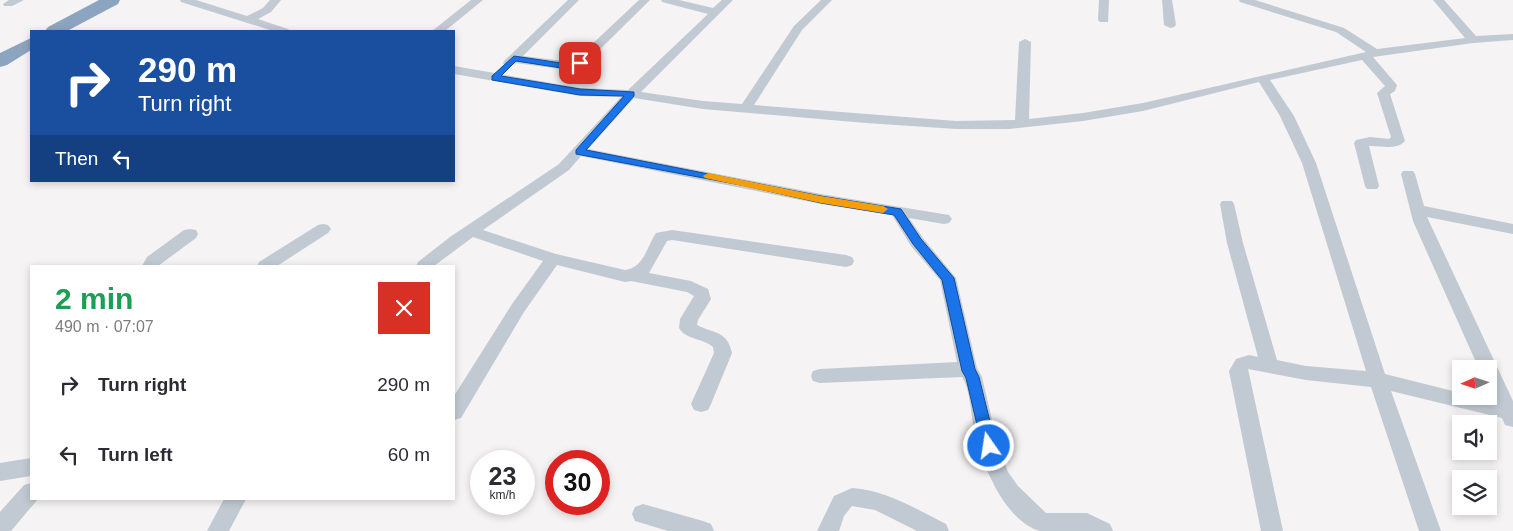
<!DOCTYPE html>
<meta charset="utf-8">
<style>
body{margin:0;font-family:Arial,sans-serif;background:#f7f7f7;color:#2b2b33;height:100vh;display:flex;flex-direction:column;font-size:19px;white-space:nowrap}
*{box-sizing:border-box;margin:0}
p{font-size:16px;color:#7c7c81}
.icon{flex:none;width:28px;height:28px;fill:none;stroke:currentColor;stroke-width:2;stroke-linecap:round;stroke-linejoin:round}
.map{position:relative;flex:1;overflow:hidden}
.side{position:absolute;left:30px;top:265px;width:425px;height:235px;display:flex;flex-direction:column;background:#fff;border-radius:0px;box-shadow:0 2px 8px #0003}
.side>*{flex:none}
.top-card{position:absolute;left:30px;top:30px;width:425px;height:152px;border-radius:0px;box-shadow:0 2px 8px #0003;background:#1a4fa0;color:#fff;overflow:hidden}
.needle{width:32px;rotate:267deg}
.tools{position:absolute;left:1452px;top:360px;display:grid;gap:10px}
.tools a{display:grid;place-items:center;width:45px;height:45px;border-radius:0px;background:#fff;box-shadow:0 2px 8px #0003;font-size:25px}
.speed{position:absolute;left:470px;top:450px;display:flex;gap:10px;font-size:25px;font-weight:700;text-align:center}
.speed>*{display:grid;place-content:center;width:65px;height:65px;border-radius:50%;background:#fff;box-shadow:0 2px 8px #0003;line-height:1}
.speed small{font-size:12px;font-weight:400}
.speed .limit{border:8px solid #d22;background:#fff;color:#111}
.pin{position:absolute;display:grid;place-items:center;width:42px;height:42px;color:#fff;margin:-21px;border-radius:10px;box-shadow:0 2px 8px #0006}
.me{position:absolute;width:55px;margin:-28px;rotate:347deg;stroke-linejoin:round;filter:drop-shadow(0 0 4px #0008)}
.turn{display:flex;align-items:center;gap:18px;height:105px;padding:0 25px;font-size:22px}
.turn .icon{width:65px;height:65px;stroke-width:2.5}
.turn b{display:block;font-size:35px;line-height:42px}
.then{display:flex;align-items:center;height:48px;padding:0 25px;background:#0003;gap:10px;font-size:19px}
.round{display:grid;place-items:center;flex:none;width:52px;height:52px;border-radius:0px;background:#f7f7f7}
.overview{display:flex;align-items:center;justify-content:space-between;height:85px;padding:0 25px}
h1{font-size:30px;font-weight:800;line-height:38px;color:#1e9e55}
ul{padding:0;list-style:none}
li{display:flex;align-items:center;gap:15px;height:70px;padding:0 25px}
li div{flex:1}
li b{display:block;font-size:19px}
li em{font-style:normal}
.map>svg:first-child{display:block}
</style>
<div class="map">
<svg width="1513" height="531" viewBox="0 0 1513 531">
<rect width="100%" height="100%" fill="#f5f3f3"/>
<g fill="none" stroke-linecap="round" stroke-linejoin="round">
<!-- minor -->
<path fill="#c1cad2" fill-rule="evenodd" d="M9,0H24L12,6H4L3,4Z
M180,0H196L247,16L263,8L270,0H281L271,12L258,19L288,29L290,31H273L181,2Z
M471,0H483L445,31H432Z
M568,0H579L523,56L573,62L639,0H650L581,68L568,70L516,63L509,67L505,66L503,63L505,60Z
M661,0H679L713,8L722,0H733L641,92L703,101L742,104L794,26L821,0H832L802,30L754,105L956,121L1015,120L1019,42L1025,39L1031,42L1029,119L1083,113L1143,103L1366,52L1336,32L1240,2L1239,0H1255L1344,28L1377,49L1465,38L1433,0H1444L1476,36L1513,34V40L1473,43L1373,57L1397,85L1395,91L1390,94L1405,141C1396,151 1380,145 1369,146L1379,186L1377,189H1367L1365,186L1354,143L1356,140L1370,137L1389,139L1391,137L1377,93L1385,86L1362,60L1270,80L1294,116L1316,163L1385,374L1461,393V396H1476L1494,400L1489,389V369H1479L1413,221L1401,174L1403,171H1413L1415,174L1424,206L1513,224V234L1427,217L1513,401V427L1505,425L1502,418L1391,391L1441,531H1419L1371,387L1306,380L1248,369L1283,531H1261L1229,371L1236,359L1249,355L1258,357L1227,243L1220,204L1222,201H1232L1234,204L1243,243L1277,360L1306,366L1366,371L1302,163L1280,116L1259,82L1143,111L1083,121L1009,129H956L866,123L703,109L634,98L588,149L821,194L949,215L952,219L949,223L944,224L909,218L923,238L956,278L977,368L982,377L998,446L1008,472L1018,486L1046,513H1087L1110,524L1113,531C1095,531 1056,531 1040,531C1004,521 981,462 974,429C971,415 970,388 962,377L820,383L813,381L811,376L813,371L820,369L957,362L940,280L911,246L892,215L821,204L581,156L569,170L483,230L556,254L625,270C644,268 647,246 656,233L672,230L846,255L852,257L854,261L852,265L846,267L672,240L667,241L649,273L691,281L708,289L711,299L698,320L697,325C714,334 727,330 732,353L711,404L708,410L701,412L694,410L691,404L714,353L713,347C703,338 686,340 679,328L680,319L694,296L687,292L631,281L625,282L557,265L524,312L461,418L454,420V396L512,304L543,261L473,237L434,266H416L418,262L450,237L559,164L621,97L580,96L454,74V66L580,88L628,90L708,14L662,2Z
M1099,0H1109L1108,22H1100L1098,20Z
M1162,0H1172L1176,25L1174,27L1170,28L1164,25Z
M323,224L328,225L331,229L328,233L277,266H257L259,262L318,225Z
M190,229L196,230L198,234L196,238L158,266H142L147,257L184,230Z
M31,458V476L0,481V463Z
M31,483V499H38L11,531H0V512L24,485Z
M852,488C886,490 916,509 946,524L949,531H917L875,510L852,506L844,516L839,531H817L834,496Z
M224,499H246L229,531H207Z
M643,504L703,521L711,524L714,531H668L635,521L632,514L635,507Z"/>
<!-- highway -->
<path fill="#8ba5c1" fill-rule="evenodd" d="M99,0H120L118,4L67,31H45L48,27Z
M31,38V50L7,65L0,67V53Z"/>
</g>
<!-- route -->
<path fill="#1a73e8" stroke="#114b97" d="M514,56L568,64L580,60L584,63L568,69L516,61L501,76L580,89L634,92V96L586,150L821,196L901,209L921,239L954,278L975,369L979,377L996,446L994,450L989,452L984,450L982,446L966,378L962,371L942,280L913,244L894,215L821,203L746,186L576,154V150L624,96L580,95L492,80V76Z"/>
<!-- slow -->
<path fill="#f59e0b" d="M708,173L821,196L883,206L888,209L883,213L821,203L705,178L703,176Z"/>
</svg>
<div class="tools">
<a><svg class="needle" viewBox="-14 -14 28 28"><path d="M0-13l5 13h-10z" fill="#e53935"/><path d="M0 13l5-13h-10z" fill="#7c7c81"/></svg></a>
<a><svg class="icon" aria-label="sound" viewBox="0 0 24 24"><path d="M4 9h4l5-4v14l-5-4H4zM17 9q2 3 0 6"/></svg></a>
<a><svg class="icon" aria-label="layers" viewBox="0 0 24 24"><path d="M12 4l9 5-9 5-9-5zM3 14l9 5 9-5"/></svg></a>
</div>
<div class="speed"><div>23<small>km/h</small></div><div class="limit">30</div></div>
<div class="pin" style="left:580px;top:63px;background:#d93025"><svg class="icon" aria-label="arrive" viewBox="0 0 24 24"><path d="M6 21V4h12l-3 4 3 4H6"/></svg></div>
<svg class="me" style="left:989px;top:446px" viewBox="-20 -20 40 40"><circle r="17" fill="#1a73e8" stroke="#fff" stroke-width="3"/><path d="M0-11L8 9 0 5-8 9z" fill="#fff"/></svg>
<div class="top-card">
<div class="turn"><svg class="icon" aria-label="right" viewBox="0 0 24 24"><path d="M7 20v-9h11M14 6l5 5-5 5"/></svg><div><b>290 m</b>Turn right</div></div>
<div class="then">Then<svg class="icon" aria-label="left" viewBox="0 0 24 24"><path d="M17 20v-9H6M10 6l-5 5 5 5"/></svg></div>
</div>
<section class="side">
<div class="overview"><div><h1>2 min</h1><p>490 m · 07:07</p></div><a class="round" style="background:#d93025;color:#fff"><svg class="icon" aria-label="close" viewBox="0 0 24 24"><path d="M6 6l12 12M18 6L6 18"/></svg></a></div>
<ul>
<li><svg class="icon" aria-label="right" viewBox="0 0 24 24"><path d="M7 20v-9h11M14 6l5 5-5 5"/></svg><div><b>Turn right</b></div><em>290 m</em></li>
<li><svg class="icon" aria-label="left" viewBox="0 0 24 24"><path d="M17 20v-9H6M10 6l-5 5 5 5"/></svg><div><b>Turn left</b></div><em>60 m</em></li>
</ul>
</section>
</div>
